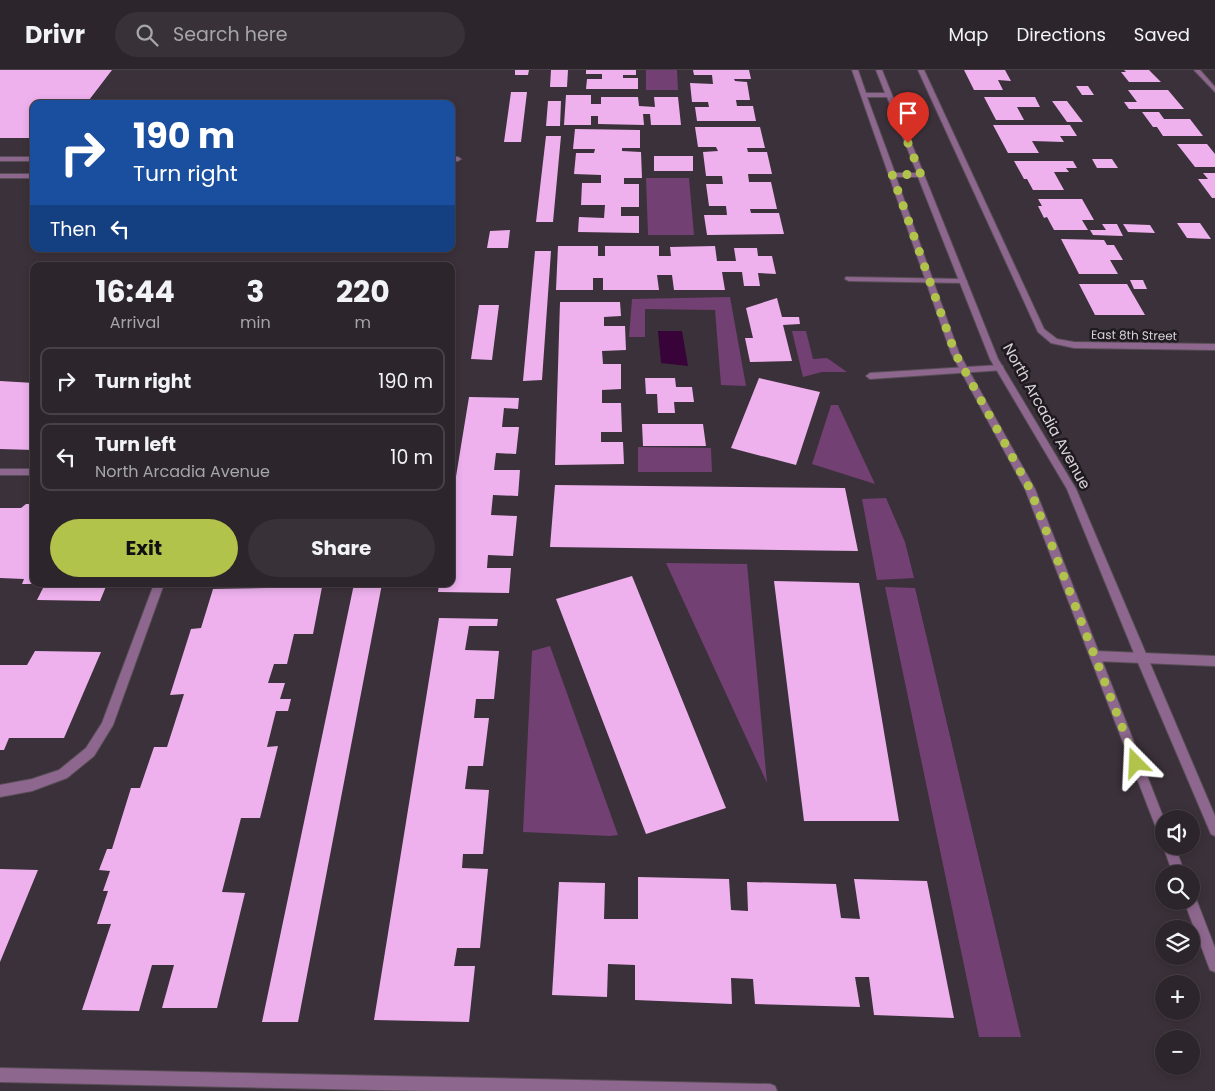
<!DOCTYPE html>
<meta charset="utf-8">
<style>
body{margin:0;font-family:Poppins,sans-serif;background:#383138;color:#f1f3f6;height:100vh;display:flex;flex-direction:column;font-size:19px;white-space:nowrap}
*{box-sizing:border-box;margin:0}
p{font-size:16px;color:#a6a5a9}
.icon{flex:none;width:28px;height:28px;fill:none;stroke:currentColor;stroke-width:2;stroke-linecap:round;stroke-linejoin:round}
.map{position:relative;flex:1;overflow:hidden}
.drawer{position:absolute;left:30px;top:192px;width:425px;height:325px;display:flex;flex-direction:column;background:#2c252c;border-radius:10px;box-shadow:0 2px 8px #0003,0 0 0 1px #484248}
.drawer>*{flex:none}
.hud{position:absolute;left:30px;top:30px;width:425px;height:152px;border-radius:10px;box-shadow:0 2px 8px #0003,0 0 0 1px #484248;background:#1a4fa0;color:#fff;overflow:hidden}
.buttons{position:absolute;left:1155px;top:740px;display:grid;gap:10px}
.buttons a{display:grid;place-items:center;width:45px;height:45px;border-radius:50%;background:#2c252c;box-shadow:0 2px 8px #0003,0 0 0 1px #484248;font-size:25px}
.pin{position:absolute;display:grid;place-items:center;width:42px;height:42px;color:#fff;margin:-51px -21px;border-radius:50% 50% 50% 0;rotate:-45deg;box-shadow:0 0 5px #0007}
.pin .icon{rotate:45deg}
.me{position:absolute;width:55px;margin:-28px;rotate:339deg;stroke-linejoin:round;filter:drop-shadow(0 0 4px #0008)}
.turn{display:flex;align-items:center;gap:18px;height:105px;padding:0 20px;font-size:22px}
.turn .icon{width:65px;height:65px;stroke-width:2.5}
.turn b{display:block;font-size:35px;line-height:42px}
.then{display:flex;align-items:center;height:48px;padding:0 20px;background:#0003;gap:10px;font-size:19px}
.eta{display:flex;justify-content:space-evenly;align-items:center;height:85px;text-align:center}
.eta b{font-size:30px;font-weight:700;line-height:35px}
.cta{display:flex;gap:10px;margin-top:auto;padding:10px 20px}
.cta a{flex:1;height:58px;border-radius:30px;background:#b2c34c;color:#111;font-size:20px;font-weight:700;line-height:58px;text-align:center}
.cta a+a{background:#383138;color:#f1f3f6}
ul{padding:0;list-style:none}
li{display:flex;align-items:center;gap:15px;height:68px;margin:0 10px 8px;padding:0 10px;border:2px solid #484248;border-radius:10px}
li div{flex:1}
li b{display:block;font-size:19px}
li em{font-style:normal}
header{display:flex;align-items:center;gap:30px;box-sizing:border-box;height:70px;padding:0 25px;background:#2c252c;border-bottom:1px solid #484248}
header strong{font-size:24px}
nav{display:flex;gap:28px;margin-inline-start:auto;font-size:18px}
.search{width:350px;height:45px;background:#383138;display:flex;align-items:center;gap:12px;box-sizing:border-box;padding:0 18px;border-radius:28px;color:#a6a5a9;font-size:19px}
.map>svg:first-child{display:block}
</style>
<header>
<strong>Drivr</strong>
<div class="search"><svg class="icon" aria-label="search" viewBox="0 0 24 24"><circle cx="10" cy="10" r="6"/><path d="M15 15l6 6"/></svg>Search here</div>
<nav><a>Map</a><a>Directions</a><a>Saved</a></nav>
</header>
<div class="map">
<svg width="1215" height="1021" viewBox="0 0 1215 1021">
<rect width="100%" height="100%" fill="#3b313a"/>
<!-- green -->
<path fill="#724072" d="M646,0H677L678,20H646Z
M646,108H689L694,165H648Z
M730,227L746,316L721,315L715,240L645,239V267H629L632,229Z
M792,261H806L813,289L827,288L847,302H822L803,307Z
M831,335H838L875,414L812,394Z
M638,377L711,378L712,402H638Z
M886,428L905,472L914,508L877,510L862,429Z
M666,493L747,494L767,713Z
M885,517L915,518L1021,967H979Z
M550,576L618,765L610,766L523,762L532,581Z"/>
<!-- water -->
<path fill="#370339" d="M658,261H682L688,296L661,293Z"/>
<!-- building -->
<path fill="#eeb1ee" d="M0,0H112L86,34H34V68H0Z
M515,0H529L528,5H515Z
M551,0H568L567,17H550Z
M586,0H636V5H623V8H638V19H586L587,9H602V4H586Z
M693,0H749L751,9H734L735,11L747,12L750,30H736L737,36H753L756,51H697L695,37H709L708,32H692L690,13L713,14L712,5H694Z
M964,0H1005L1011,11L998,10L1003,20H974Z
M1124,0H1149L1161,12H1129L1121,2H1126Z
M1076,16H1088L1094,25H1082Z
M1128,20H1168L1184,39H1129L1124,32H1137Z
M511,22H527L521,72H504Z
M566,25H591V34H601V27H638L639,36L655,37L654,27H678L681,55H651L650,44H643L644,55L598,54V46H591V55H564Z
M984,27H1035L1040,37H1017L1024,50H996Z
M548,31H561L560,56H546Z
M1052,31H1067L1083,52H1067Z
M1142,42H1159L1164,49H1190L1203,66H1163L1157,57H1153Z
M993,55H1070L1077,66H1060L1064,72L1032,71L1039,83H1008Z
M695,57H760L765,78H747L748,82H767L772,104H748L749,112H771L777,139H750L751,143H779L784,164L707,165L704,145H727L726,136H709L706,114H723L722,106H706L703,82L718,81L716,77H698Z
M575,59L640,60V78H622V81L641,82L642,108H624V114H639V137H621V146H639V163L578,162L579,147L604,148L605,135H581L582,113H601V105L574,104L576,83H594L595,79H573Z
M546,66H561L553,152H536Z
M1177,74H1207L1215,84V97H1195Z
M654,86H693V101H654Z
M1092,89H1112L1118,98H1097Z
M1014,91H1073L1077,98H1066L1069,102H1054L1064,120H1033L1027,109H1024Z
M1203,103H1215V128H1212L1198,109H1208Z
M1038,129H1082L1094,150H1082L1088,160H1054L1047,147L1044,148L1038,136H1042Z
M1177,153H1200L1211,169L1187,168Z
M1102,154H1117L1123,166L1093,165L1090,160H1106Z
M1123,154L1150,155L1155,163L1128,162Z
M510,160L508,178H487L490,161Z
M1061,169L1104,170L1107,175H1114L1123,190H1110L1118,204H1079Z
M558,176H598V186H605V176H659V186H671L670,177L715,176L717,191H736L734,178H757L758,186H772L776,204L758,203L760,216H744L742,202H722L725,220H674L672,205H657L659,220H603V208H593V220H556Z
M535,181H551L542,310L523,311Z
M1130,210H1143L1147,219H1134Z
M1079,214H1127L1145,245H1095Z
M777,228L782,247H799L800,254L783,255L792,291L750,292L745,268H753L746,238Z
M560,232H620L621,246L604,247V256H625L626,280L602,281L603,294H621V319L602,320V333H621L622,362H601V372H623L624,394L555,395Z
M479,235H499L492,290L471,289Z
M645,308H675L676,317H692L694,332H674L675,343H658L657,324H646Z
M759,308L820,322L796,395L731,378Z
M0,311L34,313V380L0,379Z
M469,327L519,328L518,339L504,338L502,357H519L516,384L496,383L494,400H520L518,426L493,425L491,445L517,446L513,486L488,485L487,498H511L509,523L438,522L439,514H451V437Z
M642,354H703L706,376H643Z
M555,415L845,418L858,481L550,477Z
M26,434H34V514H22L24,509L0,508V438H21Z
M632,506L726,738L646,764L556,529Z
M774,511L859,513L899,751H804Z
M45,514H107L100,531L37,530Z
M354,514H382L298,952H262Z
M322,517L313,564H294L287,594H274L268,613H285L280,629H291L288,641H276L267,677L278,676L260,748H241L222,822L245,823L217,938H162L174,895H152L139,941L82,940L111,854H97L108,821H103L110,801L99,800L107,779H112L131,718H140L154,677H167L184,624L170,625L191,559L201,558L213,519Z
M439,548L498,549L497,556H469L465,580L499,581L494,629H476L474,648H489L483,696H468L465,719L489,720L483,784H463L462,798L488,799L480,878H457L454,896H475L469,952L374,950Z
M35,581L101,582L64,668H9L4,680H0V595H27Z
M0,799L38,800L0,892Z
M638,807L729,809L731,840L748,841L747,812L836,814L841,848L860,849L854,809L927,811L954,948L874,945L869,907H855L860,937L755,934L753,909L731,908L732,934L635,930V895L608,894L607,927L552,925L559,812L605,813L604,849H638Z"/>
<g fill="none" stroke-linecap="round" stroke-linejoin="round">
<!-- service casing -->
<g stroke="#584e57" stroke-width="2">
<path id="service" d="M0,87H34V91H0Z
M451,87H458L461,89L458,91H451Z
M0,104H34V108H0Z
M846,207L963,209L967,211L963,213L849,211L845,209Z
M1000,295L1003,296V300L870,309L866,306L870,303Z
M1095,581L1215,586V596L1095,591L1091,589L1090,586L1091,583Z
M0,998L770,1014L775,1016L777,1021H425L0,1012Z"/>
</g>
<!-- minor casing -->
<g stroke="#584e57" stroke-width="2">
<path id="minor" d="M852,0H858L866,23H885L876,0H882L998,289L1076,419L1215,746V766L1211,764L1136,588L1067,419L990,289L918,107H896L959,283L1035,419L1164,749V770L1160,768L1025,419L951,283ZM867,27H887L917,103H895Z
M918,0H924L1044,259L1057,269L1074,272L1215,274V280L1074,278L1051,273L1038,262Z
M1194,0H1200L1215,17V22Z
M0,399H34V405H0Z
M154,514H164L113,655L94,686L67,708L32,721L0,727V715L32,709L59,700L86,678L102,653Z
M1164,774V776H1175L1185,804H1173L1163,776Z
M1191,825L1195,826L1215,878V902L1210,900L1184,831H1191Z"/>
</g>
<!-- service -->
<use href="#service" fill="#8e678e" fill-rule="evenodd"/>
<!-- minor -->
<use href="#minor" fill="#8e678e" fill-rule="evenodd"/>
</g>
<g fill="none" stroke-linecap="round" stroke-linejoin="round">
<!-- route -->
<path stroke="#b2c34c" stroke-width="9" stroke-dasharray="0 16.2" d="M908,73L921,105L892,104L955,283L1030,419L1136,693"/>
</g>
<g text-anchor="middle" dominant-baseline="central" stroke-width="5" stroke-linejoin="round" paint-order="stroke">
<!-- far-street labels -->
<g font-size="12" fill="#dad4da" stroke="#1f1a1f">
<text transform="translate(1134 265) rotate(1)">East 8th Street</text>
</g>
<!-- street labels -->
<g font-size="15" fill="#dad4da" stroke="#1f1a1f">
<text transform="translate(1047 346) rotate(61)">North Arcadia Avenue</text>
</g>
</g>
</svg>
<div class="buttons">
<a><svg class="icon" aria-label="sound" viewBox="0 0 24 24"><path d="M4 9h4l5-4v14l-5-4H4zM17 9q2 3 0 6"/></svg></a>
<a><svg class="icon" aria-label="search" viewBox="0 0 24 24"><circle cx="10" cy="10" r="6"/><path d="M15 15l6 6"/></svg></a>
<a><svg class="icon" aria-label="layers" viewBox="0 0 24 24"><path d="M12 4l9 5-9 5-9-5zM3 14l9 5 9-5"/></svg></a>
<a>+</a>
<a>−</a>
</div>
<div class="pin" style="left:908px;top:73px;background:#d93025"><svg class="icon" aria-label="arrive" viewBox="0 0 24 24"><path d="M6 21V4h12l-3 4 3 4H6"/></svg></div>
<svg class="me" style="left:1136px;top:693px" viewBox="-20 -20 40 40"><path d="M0-17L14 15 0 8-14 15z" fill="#b2c34c" stroke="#fff" stroke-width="4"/></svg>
<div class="hud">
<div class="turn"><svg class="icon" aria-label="right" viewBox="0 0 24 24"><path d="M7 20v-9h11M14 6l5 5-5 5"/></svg><div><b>190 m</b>Turn right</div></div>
<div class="then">Then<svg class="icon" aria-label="left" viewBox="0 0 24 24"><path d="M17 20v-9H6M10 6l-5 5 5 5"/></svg></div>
</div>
<section class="drawer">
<div class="eta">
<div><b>16:44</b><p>Arrival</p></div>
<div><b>3</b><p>min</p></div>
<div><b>220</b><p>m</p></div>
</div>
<ul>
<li><svg class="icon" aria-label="right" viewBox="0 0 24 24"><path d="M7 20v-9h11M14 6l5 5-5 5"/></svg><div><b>Turn right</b></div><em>190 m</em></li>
<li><svg class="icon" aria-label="left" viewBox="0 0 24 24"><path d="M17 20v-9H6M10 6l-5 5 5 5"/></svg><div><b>Turn left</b><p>North Arcadia Avenue</p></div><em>10 m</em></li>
</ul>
<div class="cta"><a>Exit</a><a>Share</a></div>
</section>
</div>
